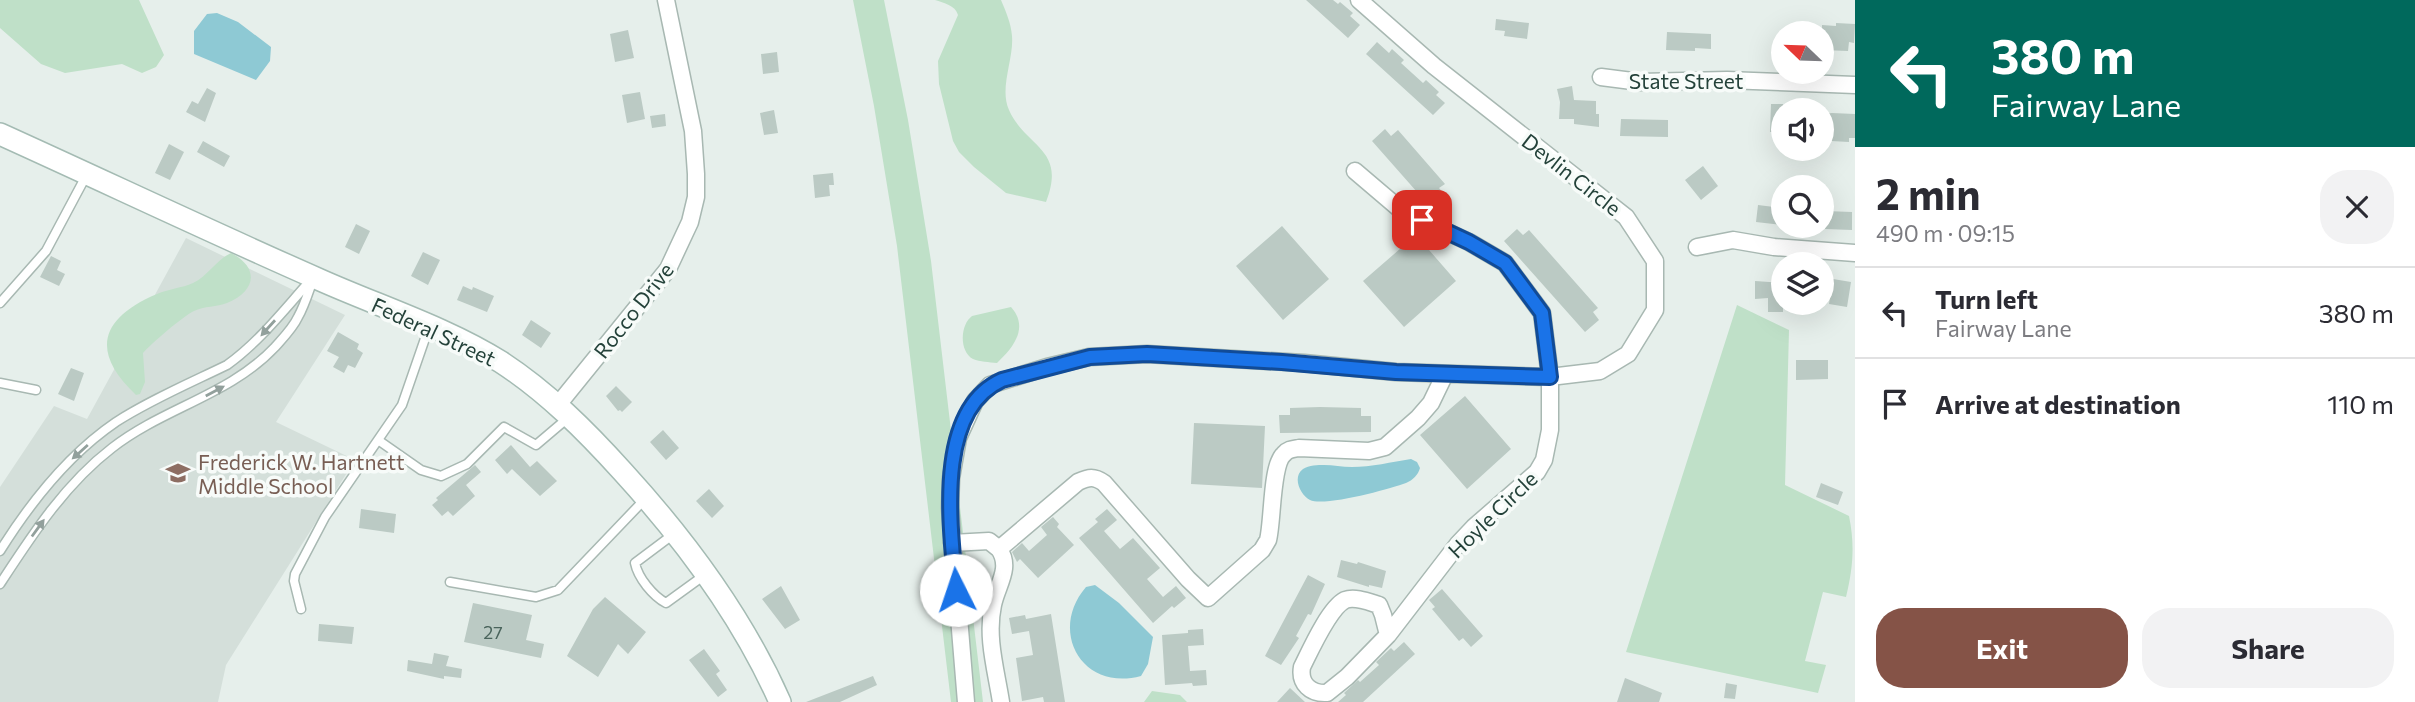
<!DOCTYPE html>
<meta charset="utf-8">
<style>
body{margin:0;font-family:Commissioner,sans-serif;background:#f2f2f3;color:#2b2b33;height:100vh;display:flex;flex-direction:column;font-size:26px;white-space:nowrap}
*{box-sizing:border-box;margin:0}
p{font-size:23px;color:#7c7c81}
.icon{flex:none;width:38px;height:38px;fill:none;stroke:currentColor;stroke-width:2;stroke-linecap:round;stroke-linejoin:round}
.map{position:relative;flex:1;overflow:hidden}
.drawer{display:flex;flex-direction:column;background:#fff;width:560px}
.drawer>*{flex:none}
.guide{background:#00695c;color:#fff;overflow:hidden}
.needle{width:46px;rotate:293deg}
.tools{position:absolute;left:1771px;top:21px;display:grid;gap:14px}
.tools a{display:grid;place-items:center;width:63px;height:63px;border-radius:50%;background:#fff;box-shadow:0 7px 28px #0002;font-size:35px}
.pin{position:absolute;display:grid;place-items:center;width:60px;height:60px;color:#fff;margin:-30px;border-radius:14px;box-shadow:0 4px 10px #0006}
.me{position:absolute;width:77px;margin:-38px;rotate:356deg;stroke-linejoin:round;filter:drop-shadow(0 0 5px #0008)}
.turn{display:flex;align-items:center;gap:24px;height:147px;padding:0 21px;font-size:32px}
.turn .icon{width:91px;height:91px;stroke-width:2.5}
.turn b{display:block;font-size:49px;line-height:60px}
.round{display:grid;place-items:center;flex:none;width:74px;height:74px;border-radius:28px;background:#f2f2f3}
.summary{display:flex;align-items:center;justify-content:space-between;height:119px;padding:0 21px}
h1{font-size:42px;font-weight:700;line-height:52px}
.action{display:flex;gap:14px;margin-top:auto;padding:14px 21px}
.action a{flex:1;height:80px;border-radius:28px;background:#855347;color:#fff;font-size:28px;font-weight:700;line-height:80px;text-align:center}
.action a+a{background:#f2f2f3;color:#2b2b33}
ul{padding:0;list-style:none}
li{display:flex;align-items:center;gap:21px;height:91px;padding:0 21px;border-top:2px solid #e1e1e2}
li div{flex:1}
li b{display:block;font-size:26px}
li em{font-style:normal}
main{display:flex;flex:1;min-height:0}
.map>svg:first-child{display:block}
</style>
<main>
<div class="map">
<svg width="1855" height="702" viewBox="0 0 1855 702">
<rect width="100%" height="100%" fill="#e6efeb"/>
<!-- built -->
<path fill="#d4dfda" d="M186,238L345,315L276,422L355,460L226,665L218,702H0V487L54,406L87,419Z"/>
<!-- green -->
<path fill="#bfe0c8" d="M0,0H139L164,55L156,67L142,73L122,64L65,73L41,64L0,28Z
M853,0H884L908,120L931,261L983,702H951L897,246L874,106Z
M935,0H1001C1006,12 1011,23 1012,36C1014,59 999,88 1009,110C1026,148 1067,148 1046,202L1006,193L974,167L959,152L953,141L939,84L938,61L958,15C955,5 944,3 935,0Z
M231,253C260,268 256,291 227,303C217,307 204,306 194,311C182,317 152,343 143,353L145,382L140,394L136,395C90,352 100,318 157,294C168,289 182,288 193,283C208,276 216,260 231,253Z
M1737,305L1789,330L1785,485L1849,516C1855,545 1853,568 1846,597L1823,592L1805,661L1826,665L1818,693L1626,652Z
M1011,307C1030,328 1012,349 997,363C989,362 980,362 973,359C959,351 960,325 972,316Z
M1152,691L1180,695L1187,702H1144Z"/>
<!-- water -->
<path fill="#8ec9d4" d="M217,13L238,22L271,47L270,61L256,80L194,54V31L207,14Z
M1411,459L1417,462L1420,468C1418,475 1413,480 1406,483C1390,489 1324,507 1310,500C1300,495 1292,477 1303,469C1309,465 1318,465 1324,465C1333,465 1342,467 1352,467C1371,467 1392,462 1411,459Z
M1095,585L1119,603L1153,637L1148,664L1141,676C1082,692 1048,631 1086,587Z"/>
<!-- building -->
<path fill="#bbcac4" d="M1306,0H1333L1338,4L1340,2L1353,13L1350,16L1360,25L1348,38Z
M1496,19L1529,23L1527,39L1504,36L1505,31L1495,30Z
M1836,23L1855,24L1854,43L1849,42L1848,51L1822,50V25L1836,26Z
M628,30L634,58L615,62L610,34Z
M1667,32L1711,34V49L1695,48V51L1666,50Z
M1377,42L1389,53L1392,49L1404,60L1401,63L1423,83L1426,80L1439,92L1436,95L1445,103L1433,115L1366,54Z
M777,52L779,72L763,74L761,54Z
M1572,86L1574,100L1596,101V114H1599V127L1574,124V119H1559L1560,102L1557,89Z
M207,88L216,93L205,122L186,112L192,101L198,104Z
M640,92L645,119L627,123L622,95Z
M1771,104H1783V132H1770Z
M774,110L778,133L764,135L760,113Z
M1832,113L1855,114V138H1849V142L1831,141L1832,131L1822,130V114Z
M665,114L666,126L652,128L650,116Z
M1621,119L1668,120V137L1620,136Z
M1385,129L1391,136L1398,130L1445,184L1439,188L1446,196L1432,209L1372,141Z
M203,141L230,156L224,167L197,152Z
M169,144L184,152L170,180L155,173Z
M1703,166L1718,186L1701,200L1685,180Z
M833,173L834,185H829L830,196L815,198L813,175Z
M1758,205L1783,208V225L1756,222Z
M1825,211L1852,212V230L1825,229Z
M356,224L370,231L359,254L345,247Z
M1282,226L1329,279L1283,320L1236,266Z
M1517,229L1523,235L1529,230L1598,308L1593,312L1599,320L1585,332L1504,241Z
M1416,235L1456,281L1404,327L1363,281Z
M423,252L440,260L428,285L411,276Z
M51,256L61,261L57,270L65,274L59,286L40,277Z
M1833,279L1851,282L1847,307L1829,304Z
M1755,281L1783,283V312H1768V298L1755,299Z
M463,286L472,290L473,287L494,296L487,312L457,300Z
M531,320L551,333L541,348L522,335Z
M338,332L359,344L357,349L363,353L355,368L348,365L344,373L333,367L339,357L327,351Z
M1796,360H1828V379L1796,380Z
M71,368L84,373L74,401L58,394Z
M616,386L632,402L622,412L620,410L618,411L606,396Z
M1465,396L1511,449L1467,489L1420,435Z
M1320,407L1361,408V416H1371V432L1280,433L1279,415H1290V408Z
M1194,423L1265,426L1262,488L1191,484Z
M663,430L679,448L666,460L650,442Z
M511,445L530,467L537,461L557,481L540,496L512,469L507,474L495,460Z
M475,465L481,472L466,485L475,496L453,516L448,511L442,516L432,505L438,500L436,498Z
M1821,483L1843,492L1838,505L1816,497Z
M709,489L724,506L712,518L696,501Z
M361,509L396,514L394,533L359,528Z
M1107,509L1117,520L1104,531L1120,549L1133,538L1160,568L1147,579L1163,597L1176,586L1186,598L1174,608L1172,606L1153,623L1079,538L1098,522L1095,519Z
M1053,517L1059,524L1057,527L1074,545L1038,578L1020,559L1017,562L1012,552L1022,543L1029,551L1047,535L1041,527Z
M1341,560L1357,564L1358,562L1386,571L1382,588L1369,585V587L1337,577Z
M1308,575L1325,584L1311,615L1308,614L1296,636L1299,638L1281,665L1265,656Z
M781,586L800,620L785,629L762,599Z
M1442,589L1483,636L1471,647L1463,638L1459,641L1432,609L1435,607L1429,600Z
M605,597L646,632L628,654L618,644L598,677L567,656L593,609Z
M473,603L532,615L526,640L544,644L541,658L464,642Z
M1051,614L1065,702H1044L1043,697L1022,701L1016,658L1033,655L1029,631L1012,634L1009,618L1025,615L1026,619Z
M319,624L354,627L352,644L318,641Z
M1203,629L1204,645L1188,646L1190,671L1206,670L1207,685L1193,686L1192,683L1165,685L1162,635L1188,633V630Z
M1404,642L1415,654L1363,702H1338L1346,695L1344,693L1358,680L1360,682L1379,665L1376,662L1391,648L1394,651Z
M704,649L720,671L716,674L727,690L718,697L689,660Z
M434,653L449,656L446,666L462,669L461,678L444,676V679L407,671L408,660L432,664Z
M873,676L877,685L840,702H806Z
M1625,678L1662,693L1659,702H1617Z
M1726,683L1737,685L1735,699L1724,698Z
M1290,688L1305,702H1277Z"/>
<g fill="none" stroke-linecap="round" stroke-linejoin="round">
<!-- lane casing -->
<g stroke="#a8b8b2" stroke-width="11">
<path id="lane" d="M0,303L46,251L86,176
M0,383L36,390
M378,440L421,470L441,476L467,464L504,427L536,445L569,417
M675,533L635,563C638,578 653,596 666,603L706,574
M0,551C30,503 69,454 116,422C150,400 190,383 227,365C259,342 283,311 309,282
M450,582L536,597L558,590L646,498
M0,584C32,535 65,484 112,448C163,408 230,395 275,347C283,338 293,328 298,317C305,305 309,290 314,277
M301,609L294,581L295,574L325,517L402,405L429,327"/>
</g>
<!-- street casing -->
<g stroke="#a8b8b2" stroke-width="19">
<path id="street" d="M1601,77L1640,82L1727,80L1855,85
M1355,171L1402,211L1469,242L1505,263L1542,313L1550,377V430L1544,460L1537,472L1474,527L1458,544L1388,635L1383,615L1379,605C1369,602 1355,596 1345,600C1329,608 1310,651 1302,667C1299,684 1311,694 1327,693L1347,677L1388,635
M1697,247L1733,240L1774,247L1855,253
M557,406L668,269L690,222L696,197V174L693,131L666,0
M952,543L989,541L999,549
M966,702L950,508L951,478L958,438L975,401L990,385L1047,367L1089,357L1147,354L1304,363L1396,372L1550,377L1600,371L1628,354L1655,310V261L1626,217L1434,66L1359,0
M1001,702C996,670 986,637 993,605C997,585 1012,568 999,549L1078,482C1089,477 1094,476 1104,483L1188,579L1208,598L1262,550L1268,540C1273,521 1271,465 1284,454C1288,449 1293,449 1299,448L1369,451L1385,447L1418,418L1431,403L1445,374"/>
</g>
<!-- secondary casing -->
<g stroke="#a4bbb3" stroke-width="24">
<path id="secondary" d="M0,134C106,182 211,232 318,279C378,306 445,327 501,362C547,392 586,431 623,472C686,541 742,616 780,702"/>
</g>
<!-- lane -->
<use href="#lane" stroke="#fff" stroke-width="8"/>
<!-- street -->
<use href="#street" stroke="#fff" stroke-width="16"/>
<!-- secondary -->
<use href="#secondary" stroke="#fff" stroke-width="21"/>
</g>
<!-- one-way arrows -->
<defs><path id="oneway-solid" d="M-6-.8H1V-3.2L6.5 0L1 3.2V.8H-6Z" transform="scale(1.75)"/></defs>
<g fill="#92a09c">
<use href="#oneway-solid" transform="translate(268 328) rotate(132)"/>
<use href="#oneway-solid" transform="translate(215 391) rotate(-28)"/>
<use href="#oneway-solid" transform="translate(80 452) rotate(138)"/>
<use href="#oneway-solid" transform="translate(38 528) rotate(-54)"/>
</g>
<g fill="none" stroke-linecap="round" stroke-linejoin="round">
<!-- route casing -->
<g stroke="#114b97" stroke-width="18">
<path id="route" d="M956,590C951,530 933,411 1002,380L1090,357L1147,354L1282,362L1396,372L1550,377L1542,313L1505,263L1469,242L1422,220"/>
</g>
<!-- route -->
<use href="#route" stroke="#1a73e8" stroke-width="12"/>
</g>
<!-- icons -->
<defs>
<g id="school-bare" transform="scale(1.89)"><path d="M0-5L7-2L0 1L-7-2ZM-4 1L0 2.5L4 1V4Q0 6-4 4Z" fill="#8d6e63" stroke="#f7fbf9" stroke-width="2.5" paint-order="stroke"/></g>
</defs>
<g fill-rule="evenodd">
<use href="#school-bare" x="178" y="473"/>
</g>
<g text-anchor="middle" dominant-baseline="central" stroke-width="7" stroke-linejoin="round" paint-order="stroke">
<!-- number labels -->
<g font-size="18" fill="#4a645c">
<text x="493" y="632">27</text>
</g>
<!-- street labels -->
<g font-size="21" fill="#24423a" stroke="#f7fbf9">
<text x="1686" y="80">State Street</text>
<text transform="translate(1572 174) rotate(38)">Devlin Circle</text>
<text transform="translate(633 310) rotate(-52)">Rocco Drive</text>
<text transform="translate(434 331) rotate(25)">Federal Street</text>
<text transform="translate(1492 514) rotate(-44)">Hoyle Circle</text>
</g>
<!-- education labels -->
<g font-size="21" fill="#785e54" stroke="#f7fbf9" text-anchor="start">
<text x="198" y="461">Frederick W. Hartnett<tspan x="198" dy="24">Middle School</tspan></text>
</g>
</g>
</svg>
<div class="tools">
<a><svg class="needle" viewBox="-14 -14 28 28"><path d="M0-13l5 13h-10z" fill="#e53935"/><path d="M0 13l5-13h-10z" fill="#7c7c81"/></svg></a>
<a><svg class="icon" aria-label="sound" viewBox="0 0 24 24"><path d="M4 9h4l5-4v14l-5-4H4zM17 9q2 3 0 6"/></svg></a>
<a><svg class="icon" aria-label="search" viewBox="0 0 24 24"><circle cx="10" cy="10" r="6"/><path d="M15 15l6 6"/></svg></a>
<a><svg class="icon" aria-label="layers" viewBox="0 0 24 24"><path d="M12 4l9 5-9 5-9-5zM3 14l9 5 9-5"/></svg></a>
</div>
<div class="pin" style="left:1422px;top:220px;background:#d93025"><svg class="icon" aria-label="arrive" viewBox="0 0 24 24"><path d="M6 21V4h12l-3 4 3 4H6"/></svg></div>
<svg class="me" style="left:956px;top:590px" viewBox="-20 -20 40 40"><circle r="19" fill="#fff"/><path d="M0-13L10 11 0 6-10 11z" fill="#1a73e8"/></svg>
</div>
<section class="drawer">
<div class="guide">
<div class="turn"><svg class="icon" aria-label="left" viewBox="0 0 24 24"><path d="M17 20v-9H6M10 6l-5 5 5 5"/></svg><div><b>380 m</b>Fairway Lane</div></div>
</div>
<div class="summary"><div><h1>2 min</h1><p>490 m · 09:15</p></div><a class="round"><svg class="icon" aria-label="close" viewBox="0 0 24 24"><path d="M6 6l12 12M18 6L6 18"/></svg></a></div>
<ul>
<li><svg class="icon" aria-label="left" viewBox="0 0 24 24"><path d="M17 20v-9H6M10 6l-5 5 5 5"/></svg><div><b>Turn left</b><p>Fairway Lane</p></div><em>380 m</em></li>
<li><svg class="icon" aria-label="arrive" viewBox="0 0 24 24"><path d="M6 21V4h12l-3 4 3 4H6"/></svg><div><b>Arrive at destination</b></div><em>110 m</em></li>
</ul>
<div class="action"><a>Exit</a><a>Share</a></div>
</section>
</main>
